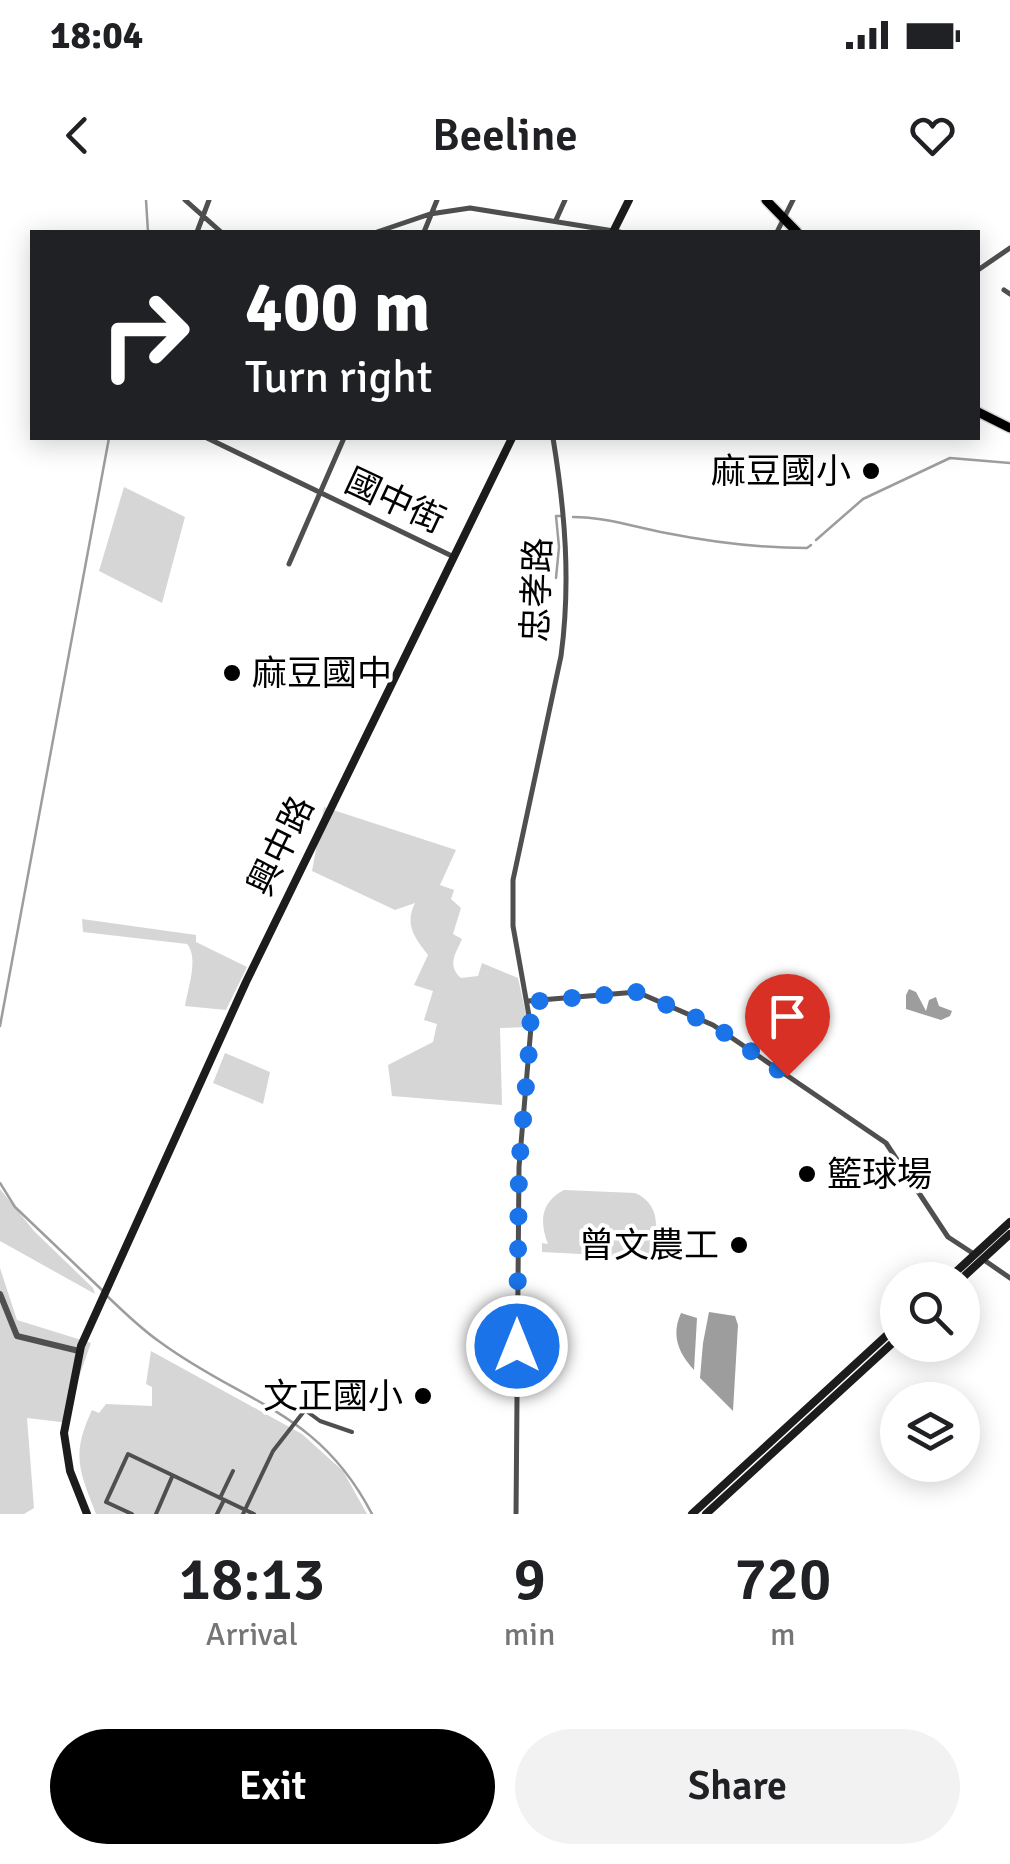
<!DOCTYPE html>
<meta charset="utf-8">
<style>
body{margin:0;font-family:Signika,"Noto Sans TC",sans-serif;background:#f2f2f2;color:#202124;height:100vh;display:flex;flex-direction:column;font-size:38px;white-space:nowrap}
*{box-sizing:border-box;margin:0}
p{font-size:32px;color:#757577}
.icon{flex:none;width:55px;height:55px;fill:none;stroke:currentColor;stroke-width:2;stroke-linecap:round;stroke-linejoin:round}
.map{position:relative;height:1314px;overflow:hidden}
.panel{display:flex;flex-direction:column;background:#fff;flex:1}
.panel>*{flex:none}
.banner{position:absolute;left:30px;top:30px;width:950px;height:210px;border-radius:0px;box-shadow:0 5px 25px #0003;background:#202124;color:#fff;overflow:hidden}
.fabs{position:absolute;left:880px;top:1062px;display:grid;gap:20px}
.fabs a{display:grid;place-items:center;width:100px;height:100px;border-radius:50%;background:#fff;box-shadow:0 5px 25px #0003;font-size:50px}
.pin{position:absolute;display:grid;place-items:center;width:85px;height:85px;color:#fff;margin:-102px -42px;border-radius:50% 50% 50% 0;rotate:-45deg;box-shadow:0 0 10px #0007}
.pin .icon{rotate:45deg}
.me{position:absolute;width:110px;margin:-55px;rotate:0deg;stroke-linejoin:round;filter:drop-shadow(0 0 8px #0008)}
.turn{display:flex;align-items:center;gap:35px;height:210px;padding:0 50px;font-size:45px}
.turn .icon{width:130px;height:130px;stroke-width:2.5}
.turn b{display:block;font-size:70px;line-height:85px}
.eta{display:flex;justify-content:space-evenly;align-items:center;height:170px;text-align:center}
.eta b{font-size:60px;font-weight:600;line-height:70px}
.primary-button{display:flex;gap:20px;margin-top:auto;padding:20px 50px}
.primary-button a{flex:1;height:115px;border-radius:60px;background:#000;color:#fff;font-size:40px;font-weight:600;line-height:115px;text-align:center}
.primary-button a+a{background:#f2f2f2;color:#202124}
.status{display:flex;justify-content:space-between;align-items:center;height:70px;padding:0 50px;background:#fff;direction:ltr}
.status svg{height:28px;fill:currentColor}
header{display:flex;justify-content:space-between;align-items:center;height:130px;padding:0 50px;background:#fff;font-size:45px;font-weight:600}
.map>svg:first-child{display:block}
</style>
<div class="status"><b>18:04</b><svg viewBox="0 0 49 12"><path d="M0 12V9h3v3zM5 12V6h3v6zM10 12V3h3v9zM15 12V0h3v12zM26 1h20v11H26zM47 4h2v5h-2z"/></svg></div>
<header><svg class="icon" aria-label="back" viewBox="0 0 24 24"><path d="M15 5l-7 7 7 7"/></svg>Beeline<svg class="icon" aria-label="heart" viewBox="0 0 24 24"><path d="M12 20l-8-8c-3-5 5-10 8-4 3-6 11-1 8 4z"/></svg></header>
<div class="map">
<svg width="1010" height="1314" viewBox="0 0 1010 1314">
<rect width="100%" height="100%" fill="#fff"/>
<!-- green -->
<path fill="#d6d6d6" d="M124,287L185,317L162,403L99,371Z
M324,607L456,650L440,685L454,690L451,699L461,708L453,734L462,739C455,755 447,765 461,778L478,776L482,763L518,778L529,827L500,828L502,905L392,896L388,865L433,842L437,824L424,820L433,791L414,785L428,755C415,738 404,725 415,703L395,710L312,671Z
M82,719L196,735V742L247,767L226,810L185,806C188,787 199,758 187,744L83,732Z
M225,853L270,872L263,904L213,883Z
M0,989L34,1031L93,1088L95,1094L0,1041Z
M564,990L635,993C659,1003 660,1028 650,1049L658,1050L657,1058L542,1052V1043L548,1044C539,1021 541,1002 564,990Z
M0,1068L17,1120L91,1143L73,1194L69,1223L27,1218L34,1308L24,1314H0Z
M151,1151L302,1234L343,1271L367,1314H96C79,1270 71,1255 92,1210L99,1213L106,1204L152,1206V1187L146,1184Z"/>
<!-- water -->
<path fill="#9d9d9d" d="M909,789L916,792L926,811L929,800L936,797L939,806L952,811L950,816L941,820L906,809V795Z
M709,1112L735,1116L738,1125L733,1211L700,1178L703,1143Z
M681,1113L697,1118L694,1170C678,1153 671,1135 681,1113Z"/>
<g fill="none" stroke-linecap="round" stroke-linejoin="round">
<!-- stream -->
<path stroke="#9d9d9d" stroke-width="2.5" d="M146,0L148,32
M573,317C605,317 634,327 666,333C711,342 761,348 807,348L811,345
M816,340L863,299L950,258L1010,263
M556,378L559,347L556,316H562
M0,826L109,238
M0,983L15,1007L102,1090
M107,1096C124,1112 141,1129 160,1142C244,1204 318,1210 372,1314"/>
<!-- primary casing -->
<g stroke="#dbdbdb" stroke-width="12">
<path id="primary" d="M766,0L797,32
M978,212L1010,228"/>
</g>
<!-- pedestrian -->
<path stroke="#4f4f4f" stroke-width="4" d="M220,1298L233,1271
M132,1314L106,1302L128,1254L254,1314
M156,1314L172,1277
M217,1314L224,1300
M243,1314L273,1251L305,1210L320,1221L352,1232"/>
<!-- minor -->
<path stroke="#4f4f4f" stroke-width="5" d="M185,0L221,32
M556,20L565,0
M197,32L209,0
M377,32L430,14L470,8L620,32
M424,32L437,0
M777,32L793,0
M978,70L1010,48
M1004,90L1010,94
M207,238L454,357
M289,364L344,238
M528,801L637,792L713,825L886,943L948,1037L974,1054
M984,1060L1010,1078
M516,1314L519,967L531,827L513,726V680L561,456C571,382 565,311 553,238"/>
<!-- tertiary -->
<path stroke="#4f4f4f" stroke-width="6" d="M0,1094L17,1136L79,1151"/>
<!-- secondary -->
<path stroke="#1c1c1c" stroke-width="8" d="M613,32L629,0
M947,1080L1010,1022
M960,1080L1010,1034
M87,1314L70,1271L64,1233L81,1146L246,782L512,238
M692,1314L898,1125
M706,1314L898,1138"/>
<!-- primary -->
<use href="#primary" stroke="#000" stroke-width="9"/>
</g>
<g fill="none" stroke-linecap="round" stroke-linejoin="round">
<!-- route -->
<path stroke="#1a73e8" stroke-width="18" stroke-dasharray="0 32.4" d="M517,1146L519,967L531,827L528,802L637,792L713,825L787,876"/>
</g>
<!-- markers -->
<g fill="#000" stroke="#fff" stroke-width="4">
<circle cx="871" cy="271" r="10"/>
<circle cx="232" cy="473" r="10"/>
<circle cx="807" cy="974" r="10"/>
<circle cx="739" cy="1045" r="10"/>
<circle cx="423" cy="1196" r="10"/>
</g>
<g text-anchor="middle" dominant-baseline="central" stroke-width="8" stroke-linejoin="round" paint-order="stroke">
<!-- poi labels -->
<g font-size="35" fill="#000" stroke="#fff" text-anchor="end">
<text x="851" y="271">麻豆國小</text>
<text x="252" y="473" text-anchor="start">麻豆國中</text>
<text x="827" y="974" text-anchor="start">籃球場</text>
<text x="719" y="1045">曾文農工</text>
<text x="403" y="1196">文正國小</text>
</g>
<!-- street labels -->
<g font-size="35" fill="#000" stroke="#fff">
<text transform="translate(395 301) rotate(25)">國中街</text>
<text transform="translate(537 390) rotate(-88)">忠孝路</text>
<text transform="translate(281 646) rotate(-64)">興中路</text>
</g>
</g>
</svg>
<div class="fabs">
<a><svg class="icon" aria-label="search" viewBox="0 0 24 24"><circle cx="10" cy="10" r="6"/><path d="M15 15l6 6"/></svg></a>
<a><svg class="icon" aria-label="layers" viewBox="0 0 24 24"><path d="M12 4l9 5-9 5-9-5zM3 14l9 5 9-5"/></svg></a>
</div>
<div class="pin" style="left:787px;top:876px;background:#d93025"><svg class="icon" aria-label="arrive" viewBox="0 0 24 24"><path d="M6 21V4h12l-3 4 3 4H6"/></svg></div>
<svg class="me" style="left:517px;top:1146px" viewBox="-20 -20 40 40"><circle r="17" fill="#1a73e8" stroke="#fff" stroke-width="3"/><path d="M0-11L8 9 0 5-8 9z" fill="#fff"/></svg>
<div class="banner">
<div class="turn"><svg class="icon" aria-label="right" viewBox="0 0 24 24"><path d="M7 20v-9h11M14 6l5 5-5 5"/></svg><div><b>400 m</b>Turn right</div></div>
</div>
</div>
<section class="panel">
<div class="eta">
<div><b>18:13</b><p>Arrival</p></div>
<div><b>9</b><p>min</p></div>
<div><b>720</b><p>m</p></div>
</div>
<div class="primary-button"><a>Exit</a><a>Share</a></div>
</section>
